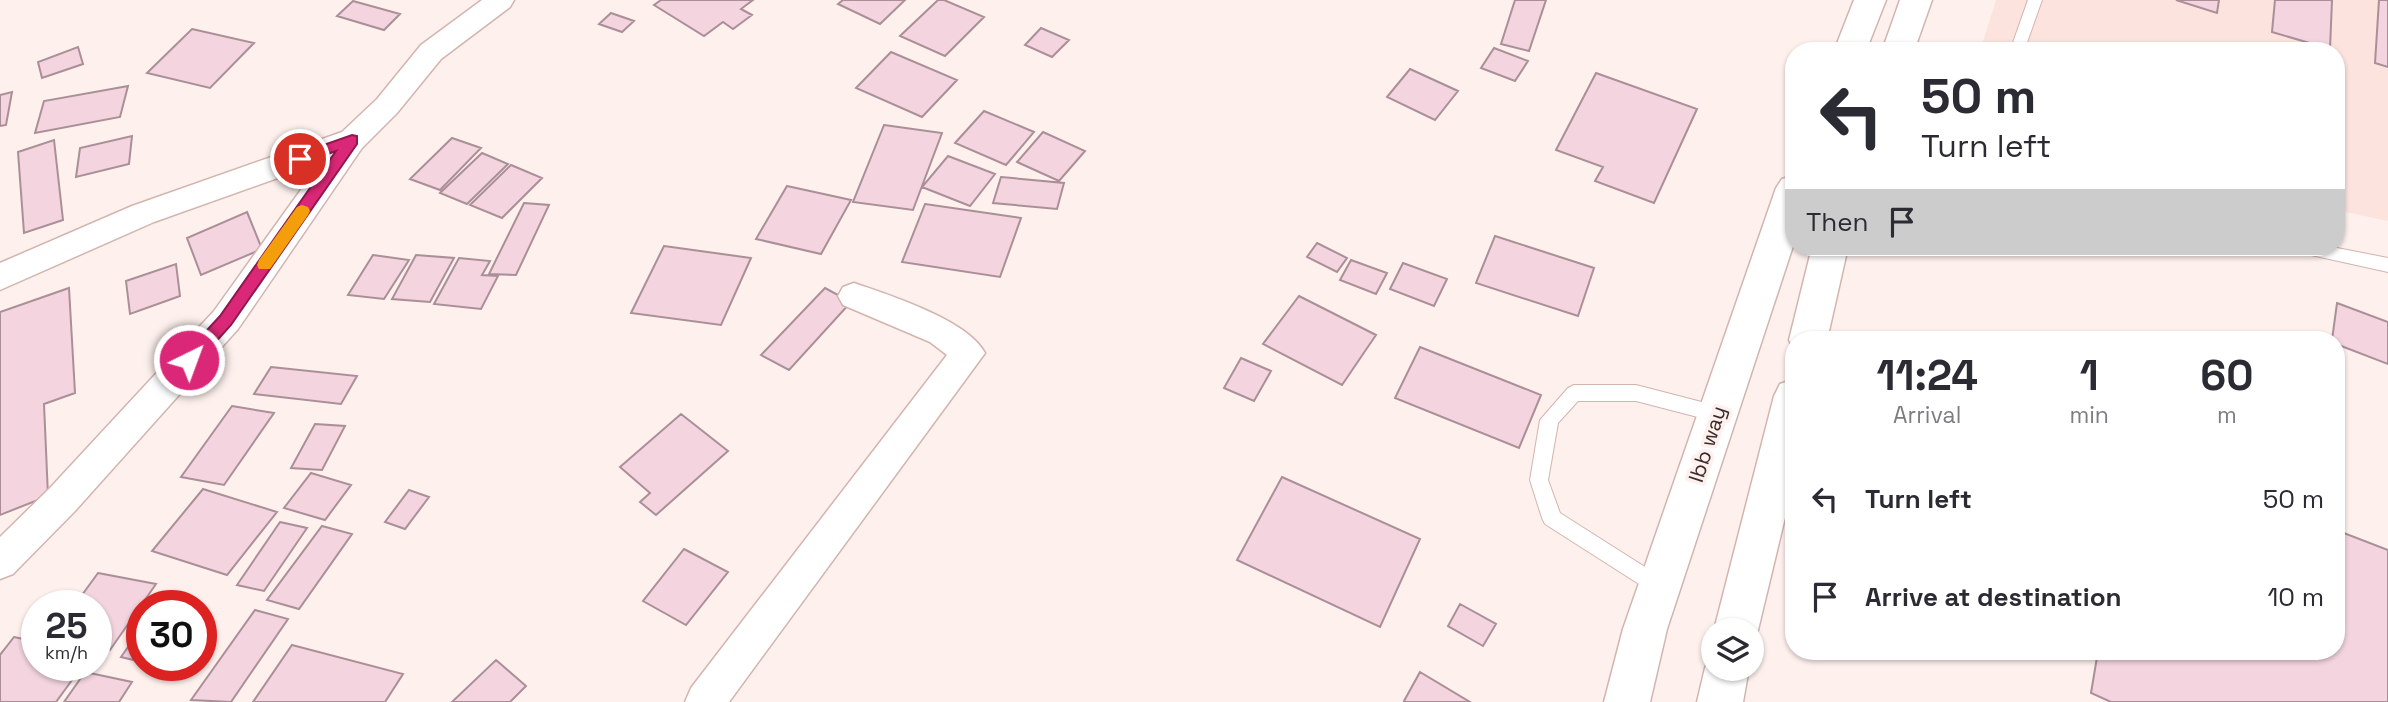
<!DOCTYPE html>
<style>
body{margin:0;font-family:"Space Grotesk",sans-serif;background:#f7f7f7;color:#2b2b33;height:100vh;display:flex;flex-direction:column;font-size:26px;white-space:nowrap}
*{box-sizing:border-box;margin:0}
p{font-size:23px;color:#7c7c81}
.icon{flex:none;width:38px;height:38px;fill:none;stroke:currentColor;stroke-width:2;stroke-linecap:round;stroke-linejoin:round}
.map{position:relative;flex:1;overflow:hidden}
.drawer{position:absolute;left:1785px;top:331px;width:560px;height:329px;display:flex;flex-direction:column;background:#fff;border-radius:28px;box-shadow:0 2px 5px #0004}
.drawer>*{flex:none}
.banner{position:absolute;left:1785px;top:42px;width:560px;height:214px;border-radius:28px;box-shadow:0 2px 5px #0004;background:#fff;color:#2b2b33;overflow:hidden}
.tools{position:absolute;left:1701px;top:618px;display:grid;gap:14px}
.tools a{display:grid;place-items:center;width:63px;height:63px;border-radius:50%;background:#fff;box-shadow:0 2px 5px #0004;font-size:35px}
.speed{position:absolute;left:21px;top:590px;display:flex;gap:14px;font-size:35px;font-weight:700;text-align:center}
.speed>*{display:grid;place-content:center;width:91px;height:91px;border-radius:50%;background:#fff;box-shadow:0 2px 5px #0004;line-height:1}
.speed small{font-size:18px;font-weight:400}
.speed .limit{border:10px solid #d22;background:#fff;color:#111}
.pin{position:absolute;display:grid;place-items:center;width:60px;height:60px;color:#fff;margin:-30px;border:4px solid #fff;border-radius:50%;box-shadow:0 2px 7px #0007}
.me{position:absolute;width:77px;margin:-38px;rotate:42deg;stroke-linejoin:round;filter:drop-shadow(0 0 5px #0008)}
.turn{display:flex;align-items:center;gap:24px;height:147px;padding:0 21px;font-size:32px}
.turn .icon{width:91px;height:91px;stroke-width:2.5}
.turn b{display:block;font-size:49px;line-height:60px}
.then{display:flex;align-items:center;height:66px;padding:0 21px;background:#0003;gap:14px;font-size:26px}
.eta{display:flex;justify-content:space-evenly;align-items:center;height:119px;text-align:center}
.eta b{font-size:42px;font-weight:800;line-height:49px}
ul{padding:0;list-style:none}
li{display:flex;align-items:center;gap:21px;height:98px;padding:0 21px}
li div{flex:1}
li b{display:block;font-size:26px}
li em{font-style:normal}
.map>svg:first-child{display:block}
</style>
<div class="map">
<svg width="2388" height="702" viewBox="0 0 2388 702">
<rect width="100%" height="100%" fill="#fdf0ed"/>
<!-- built -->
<path fill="#fce3de" d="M1996,0H2388V221L2336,210V51H1980Z"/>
<!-- building -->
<path fill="#f3d4df" stroke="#ab8f98" stroke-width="2" d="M661,0H753L741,9L752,15L733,29L723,22L704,36L654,5Z
M843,0H905L880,24L838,4Z
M938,0H944L984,17L945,56L900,36Z
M1515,0H1546L1529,51L1501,44Z
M2176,0H2219L2217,13Z
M2275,0H2332L2330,49L2272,32Z
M2379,0H2388V67L2375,63Z
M353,1L400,14L384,30L337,16Z
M611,13L634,21L622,32L599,24Z
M1041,28L1069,40L1052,57L1025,45Z
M192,29L254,43L210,88L147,73Z
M78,47L83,64L42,78L38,62Z
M1494,48L1528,61L1515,81L1481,68Z
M891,52L957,80L922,117L856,88Z
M1410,69L1458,91L1435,120L1387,97Z
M1596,73L1697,109L1654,203L1595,181L1603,167L1556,150Z
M128,86L120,117L35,133L44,101Z
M12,92L6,125L0,126V95Z
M984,111L1034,132L1006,165L955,143Z
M884,125L942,133L913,210L853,202Z
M1043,132L1085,151L1059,181L1017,162Z
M132,136L129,164L76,177L80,148Z
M452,138L481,148L440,190L410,179Z
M54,140L63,220L24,233L18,152Z
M482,153L508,164L467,204L440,193Z
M948,156L995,174L970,206L922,187Z
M511,165L542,178L502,218L470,205Z
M1001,177L1064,183L1057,209L993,203Z
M787,186L851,200L821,254L756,239Z
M524,203L549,205L516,275L489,274Z
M925,204L1021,218L1000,277L902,262Z
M247,212L262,249L201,275L187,238Z
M1495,236L1594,268L1578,316L1476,283Z
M1317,243L1347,258L1337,272L1307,257Z
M664,246L751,258L721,325L631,313Z
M373,255L409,260L384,299L348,295Z
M416,255L454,258L430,302L392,299Z
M459,258L490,261L482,275L498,276L481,309L434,304Z
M1351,260L1387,273L1376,294L1340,280Z
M1403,263L1447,279L1434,306L1390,289Z
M176,264L180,296L130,314L126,281Z
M69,288L75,393L44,404L48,496L0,515V312Z
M825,288L851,302L789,370L761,355Z
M1299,296L1376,335L1342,385L1263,344Z
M2337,303L2388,322V364L2336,344V340H2332Z
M1420,347L1541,395L1519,448L1395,398Z
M1241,358L1271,371L1254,401L1224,388Z
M271,367L357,376L341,404L254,394Z
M232,406L274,413L224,485L181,477Z
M681,414L728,451L656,515L640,502L650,493L620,467Z
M315,424L345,426L322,470L291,468Z
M311,473L351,485L325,520L284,508Z
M1282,477L1420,539L1380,627L1237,560Z
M203,489L277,512L227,575L152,551Z
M409,490L429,497L405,529L385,522Z
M280,522L307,528L264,591L237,585Z
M322,526L352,534L299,609L267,600Z
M2336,530L2388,550V702H2111L2091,693L2098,651H2336Z
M684,549L728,572L686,625L643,601Z
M98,573L156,584L110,650L96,647V606H74Z
M1460,604L1496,624L1483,646L1448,626Z
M255,610L288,619L231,702L191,700Z
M142,627V662L121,657Z
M14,637L37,642V665H83L56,702H0V655Z
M292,645L403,674L385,702H253Z
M496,660L526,686L510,702H452Z
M155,665H192L187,673Z
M85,672L132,682L119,702H64Z
M1420,672L1470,702H1406L1404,701Z"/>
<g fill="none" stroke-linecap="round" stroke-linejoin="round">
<!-- service casing -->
<g stroke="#d3b4af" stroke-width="2">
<path id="service" d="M2028,0H2042L2024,51H2010Z
M2294,247H2332L2388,258V272L2302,253L2296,252Z
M1574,385H1636L1717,406L1723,409L1726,414L1723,419L1717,422L1636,401H1578L1558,423L1548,480L1560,513L1667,581L1670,587L1667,593L1660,596L1653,593L1545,524L1542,518L1530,480L1540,420L1568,388Z"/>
</g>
<!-- minor casing -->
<g stroke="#d3b4af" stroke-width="3">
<path id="minor" d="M482,0H514L510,7L441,59L397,113L362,148L238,329L75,511L13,574L0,579V537L49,489L214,311L320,163L154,222L0,290V263L132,206L342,132L377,99L421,45Z
M854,283C889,295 968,320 985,353L729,702H685L691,688L947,355L930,342L843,305L838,296L843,287Z"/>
</g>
<!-- trunk casing -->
<g stroke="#d3b4af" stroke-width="3">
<path id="trunk" d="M1854,0H1886L1866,51H1834Z
M1900,0H1932L1914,51H1882Z
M1794,175V243L1667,629L1650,702H1604L1623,629L1776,188L1782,179Z
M1812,247H1848L1827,340H1794V350L1789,340Z
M1794,379V480L1758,630L1752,644V630H1714L1774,396L1780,384Z
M1713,652V668H1749L1743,702H1697L1705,668Z"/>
</g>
<!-- service -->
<use href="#service" fill="#fff" fill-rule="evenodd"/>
<!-- minor -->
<use href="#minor" fill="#fff" fill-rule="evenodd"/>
<!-- trunk -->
<use href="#trunk" fill="#fff" fill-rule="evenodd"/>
</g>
<!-- route -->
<path fill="#db2777" stroke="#8e194d" stroke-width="2" d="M352,135L357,136V144L231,325L195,365H184L181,360L184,355L220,316L336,151L300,164L295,163L293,159L295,155Z"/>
<!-- slow -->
<path fill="#f59e0b" d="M302,205L308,207L310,211L308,215L270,269H259L257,265L259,260L297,207Z"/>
<g text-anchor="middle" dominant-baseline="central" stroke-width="7" stroke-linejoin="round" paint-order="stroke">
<!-- street labels -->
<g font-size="21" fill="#382c2a" stroke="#fdf0ed">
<text transform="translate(1707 444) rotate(-72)">Ibb way</text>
</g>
</g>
</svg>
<div class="tools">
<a><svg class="icon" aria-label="layers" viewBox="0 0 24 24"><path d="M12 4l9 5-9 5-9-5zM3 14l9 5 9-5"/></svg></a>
</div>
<div class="speed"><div>25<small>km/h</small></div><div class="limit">30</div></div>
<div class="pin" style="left:300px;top:159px;background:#d93025"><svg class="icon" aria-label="arrive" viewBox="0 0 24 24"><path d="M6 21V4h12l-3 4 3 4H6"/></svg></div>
<svg class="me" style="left:189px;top:360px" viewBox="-20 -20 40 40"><circle r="17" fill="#db2777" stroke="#fff" stroke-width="3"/><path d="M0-11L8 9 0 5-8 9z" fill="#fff"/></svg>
<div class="banner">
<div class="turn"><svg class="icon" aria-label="left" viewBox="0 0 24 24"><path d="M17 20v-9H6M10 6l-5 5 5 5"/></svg><div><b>50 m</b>Turn left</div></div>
<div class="then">Then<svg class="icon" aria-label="arrive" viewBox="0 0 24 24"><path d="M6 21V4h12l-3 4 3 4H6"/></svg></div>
</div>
<section class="drawer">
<div class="eta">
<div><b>11:24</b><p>Arrival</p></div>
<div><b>1</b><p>min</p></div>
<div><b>60</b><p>m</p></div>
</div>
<ul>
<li><svg class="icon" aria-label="left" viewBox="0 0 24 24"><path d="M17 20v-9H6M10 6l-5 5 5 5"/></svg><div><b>Turn left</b></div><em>50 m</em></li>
<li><svg class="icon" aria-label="arrive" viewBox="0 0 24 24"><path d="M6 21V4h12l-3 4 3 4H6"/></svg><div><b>Arrive at destination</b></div><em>10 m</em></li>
</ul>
</section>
</div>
